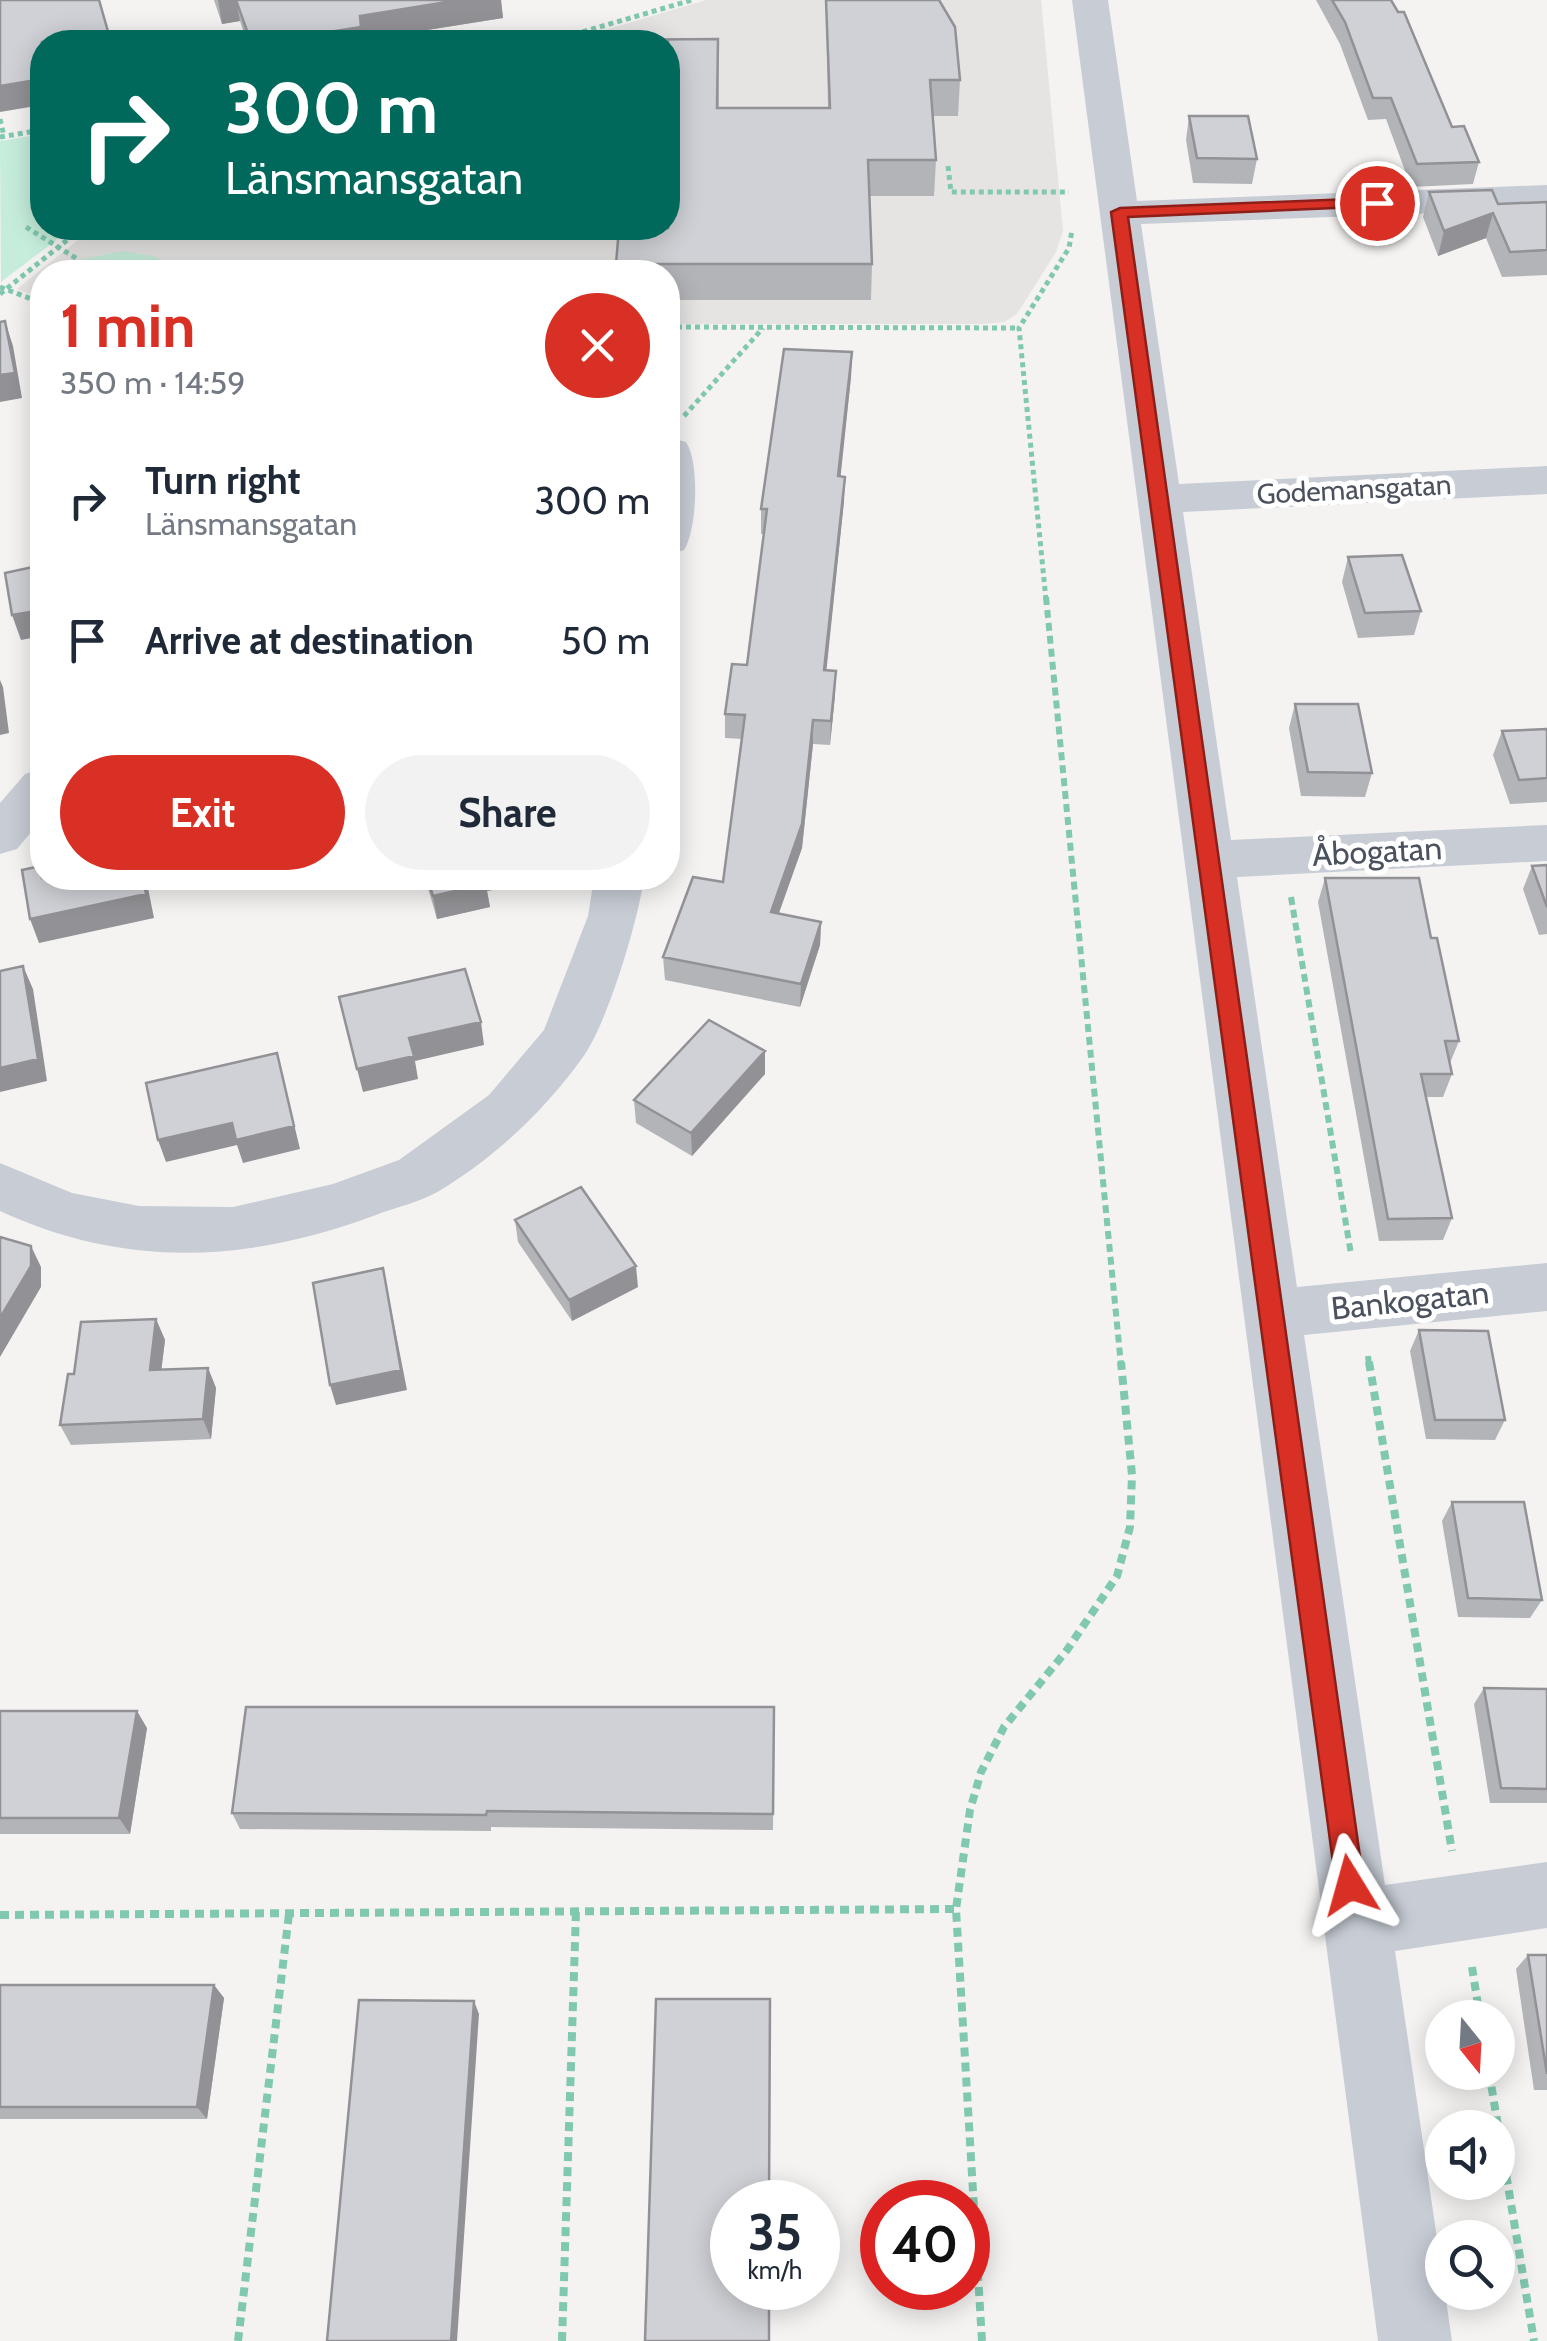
<!DOCTYPE html>
<meta charset="utf-8">
<style>
body{margin:0;font-family:Cabin,sans-serif;background:#f2f2f3;color:#1f2937;height:100vh;display:flex;flex-direction:column;font-size:38px;white-space:nowrap}
*{box-sizing:border-box;margin:0}
p{font-size:32px;color:#747a83}
.icon{flex:none;width:55px;height:55px;fill:none;stroke:currentColor;stroke-width:2;stroke-linecap:round;stroke-linejoin:round}
.map{position:relative;flex:1;overflow:hidden}
.side{position:absolute;left:30px;top:260px;width:650px;height:630px;display:flex;flex-direction:column;background:#fff;border-radius:40px;box-shadow:0 5px 25px #0003}
.side>*{flex:none}
.banner{position:absolute;left:30px;top:30px;width:650px;height:210px;border-radius:40px;box-shadow:0 5px 25px #0003;background:#00695c;color:#fff;overflow:hidden}
.needle{width:65px;rotate:162deg}
.tools{position:absolute;left:1425px;top:2000px;display:grid;gap:20px}
.tools a{display:grid;place-items:center;width:90px;height:90px;border-radius:50%;background:#fff;box-shadow:0 5px 25px #0003;font-size:50px}
.speed{position:absolute;left:710px;top:2180px;display:flex;gap:20px;font-size:50px;font-weight:700;text-align:center}
.speed>*{display:grid;place-content:center;width:130px;height:130px;border-radius:50%;background:#fff;box-shadow:0 5px 25px #0003;line-height:1}
.speed small{font-size:25px;font-weight:400}
.speed .limit{border:15px solid #d22;background:#fff;color:#111}
.pin{position:absolute;display:grid;place-items:center;width:85px;height:85px;color:#fff;margin:-42px;border:5px solid #fff;border-radius:50%;box-shadow:0 2px 10px #0007}
.me{position:absolute;width:110px;margin:-55px;rotate:352deg;stroke-linejoin:round;filter:drop-shadow(0 0 8px #0008)}
.turn{display:flex;align-items:center;gap:35px;height:210px;padding:0 30px;font-size:45px}
.turn .icon{width:130px;height:130px;stroke-width:2.5}
.turn b{display:block;font-size:70px;line-height:85px}
.round{display:grid;place-items:center;flex:none;width:105px;height:105px;border-radius:52px;background:#f2f2f3}
.head{display:flex;align-items:center;justify-content:space-between;height:170px;padding:0 30px}
h1{font-size:60px;font-weight:700;line-height:75px;color:#d93025}
.cta{display:flex;gap:20px;margin-top:auto;padding:20px 30px}
.cta a{flex:1;height:115px;border-radius:60px;background:#d93025;color:#fff;font-size:40px;font-weight:700;line-height:115px;text-align:center}
.cta a+a{background:#f2f2f3;color:#1f2937}
ul{padding:0;list-style:none}
li{display:flex;align-items:center;gap:30px;height:140px;padding:0 30px}
li div{flex:1}
li b{display:block;font-size:38px}
li em{font-style:normal}
.map>svg:first-child{display:block}
</style>
<div class="map">
<svg width="1547" height="2341" viewBox="0 0 1547 2341">
<rect width="100%" height="100%" fill="#f4f3f2"/>
<!-- education -->
<path fill="#e5e4e3" d="M706,0H1041L1063,231L1056,252L1017,314L1004,322L983,324H668V272H42V299L17,289L93,228H668V42H564Z"/>
<!-- green -->
<path fill="#c6eddb" d="M42,134V228H72L1,282L0,141Z
M123,251L153,256L173,265L175,272H62L79,260Z"/>
<g fill="none" stroke-linecap="round" stroke-linejoin="round">
<!-- path-far2 -->
<path stroke="#80c8b0" stroke-width="5" stroke-dasharray="5 4" stroke-linecap="butt" d="M548,42L692,0
M0,119L4,136
M0,137L42,130
M948,166L951,192H1069
M26,227L79,260
M0,287L42,303
M0,294L82,228
M668,327L1019,328
M684,416L763,328
M1046,600L1019,328L1069,248L1072,230"/>
<!-- path-far1 -->
<path stroke="#80c8b0" stroke-width="6" stroke-dasharray="8 5" stroke-linecap="butt" d="M1046,597L1121,1365
M1291,897L1351,1254
M1368,1356L1369,1365"/>
<!-- path -->
<path stroke="#80c8b0" stroke-width="8" stroke-dasharray="9 6" stroke-linecap="butt" d="M1369,1362L1452,1851
M0,1915L956,1909
M1472,1967L1480,2018
M1489,2072L1534,2341
M238,2341L289,1914
M562,2341L576,1911
M982,2341L956,1909L970,1810L981,1772L1004,1727L1067,1650L1117,1576L1130,1527L1132,1475L1121,1362"/>
<!-- minor -->
<path fill="#c7ccd5" fill-rule="evenodd" d="M1072,0H1108L1137,201L1547,185V209L1141,224L1179,484L1547,466V494L1183,512L1231,840L1547,825V861L1237,877L1297,1287L1547,1263V1311L1304,1335L1385,1885L1547,1862V1928L1395,1951L1452,2341H1378Z
M671,438L686,442C700,463 697,530 684,550L668,555V439Z
M42,768V819L17,849L0,854V803L25,774Z
M594,878H644C638,921 608,1022 583,1057C545,1110 496,1157 439,1191C421,1202 396,1207 376,1215C247,1263 126,1269 0,1211V1163L72,1193L139,1206L233,1207L333,1184L399,1160L489,1095L544,1030L588,916Z"/>
</g>
<!-- wall -->
<path fill="#b3b4b8" d="M214,0H501L503,18L364,40V42H247L240,21L222,24Z
M826,0H939L960,80L958,116H933L936,160L934,196H869L872,264L871,300H668V272H617L616,264L668,42L718,39L719,108H828Z
M1316,0H1391L1452,127L1479,162L1473,184L1411,187L1386,119L1368,120L1340,44Z
M1189,116L1257,159L1252,184L1193,183L1186,140Z
M1429,192L1498,204L1547,202V275L1502,277L1486,238L1438,256L1423,217Z
M852,352L851,377L840,476L844,501L826,670L835,695L830,745L813,744L802,848L779,913L821,922L820,945L800,1007L665,980L663,957L723,882L742,739L725,738V714L747,665L764,534H761V509Z
M1348,557L1421,611L1414,635L1358,638L1342,582Z
M1295,704L1372,773L1365,797L1301,796L1289,728Z
M1547,729V802L1510,804L1493,755L1502,731Z
M1547,865V934L1539,935L1523,889L1532,866Z
M425,878H550L487,891L490,907L437,919Z
M1325,878L1431,938L1459,1041L1450,1063L1452,1074L1443,1097H1426L1452,1218L1443,1240L1379,1241L1318,902Z
M765,1074L692,1156L636,1123L634,1100Z
M515,1220L638,1287L572,1321L518,1242Z
M156,1319L165,1340L161,1370L208,1368L216,1388L211,1439L71,1445L60,1425Z
M1419,1330L1505,1420L1495,1440L1426,1439L1410,1351Z
M1452,1502L1542,1600L1530,1618L1458,1617L1442,1521Z
M1484,1688L1547,1689V1803H1490L1474,1704Z
M774,1707L773,1830L491,1827V1831L240,1829L232,1813Z
M0,1711L147,1728L130,1834H0Z
M1528,1955H1547V2090H1534L1516,1969Z
M0,1985H214L224,1998L207,2119H0Z"/>
<!-- shaded-wall -->
<path fill="#929296" d="M218,0H236L240,21L222,24Z
M459,0H501L503,18L364,40V42H265L360,16Z
M42,79V105L0,112V86Z
M1493,213L1486,238L1438,256L1444,231Z
M5,321L13,346L22,398L0,402V375Z
M852,352L851,377L838,501V476Z
M845,477L844,501L824,694V670Z
M42,610V636L21,640L12,615Z
M836,671L835,695L830,745L831,721Z
M0,680L3,687L9,733L0,735Z
M813,720V744L802,848L771,935V912Z
M143,878H146L154,918L39,943L30,919Z
M482,878H550L487,891L490,907L437,919L433,896Z
M821,922L820,945L800,1007L801,984Z
M23,966L33,989L47,1081L0,1092V1068Z
M481,1022L484,1045L415,1061L418,1079L363,1092L357,1069L409,1038Z
M765,1051V1074L692,1156L691,1133Z
M277,1053L300,1149L243,1163L237,1145L166,1162L158,1140Z
M31,1246L41,1267V1287L0,1357V1318Z
M636,1266L638,1287L572,1321L569,1300Z
M383,1268L407,1390L336,1405L330,1385Z
M156,1319L165,1340L159,1390L150,1370Z
M208,1368L216,1388L211,1439L203,1419Z
M137,1711L147,1728L130,1834L119,1818Z
M214,1985L224,1998L207,2119L197,2107Z
M474,2001L479,2014L457,2341H451Z"/>
<!-- building -->
<path fill="#d0d1d6" stroke="#929296" stroke-width="2.5" d="M0,0H99L111,42H42V79L0,86Z
M236,0H459L360,16L361,27L265,42H251Z
M826,0H939L955,27L960,80H930L936,160H868L872,264H616L619,228H668V42H590V40L718,39L717,108H830Z
M1332,0H1391L1398,12H1404L1452,127L1464,126L1479,162L1417,164L1391,98H1373L1345,22Z
M1189,116H1248L1257,159L1197,158Z
M1492,190L1498,204L1547,202V250L1510,252L1493,213L1444,231L1429,192Z
M5,321L15,373L0,375V322Z
M784,349L852,352L838,476L845,477L824,670L836,671L831,721L813,720L802,824L771,912L821,922L801,984L663,957L693,877L723,882L745,715L725,714L732,664L747,665L767,509H761Z
M1402,555L1421,611L1365,613L1348,557Z
M42,565V610L12,615L5,573Z
M1295,704H1358L1372,773L1308,772Z
M1547,729V778L1519,780L1502,731Z
M42,838V878H143L146,894L30,919L22,870L36,867L32,840Z
M1547,865V907L1532,866Z
M427,878H484L486,884L433,896Z
M1325,878H1419L1431,938H1437L1459,1041H1445L1452,1074H1421L1452,1218L1388,1219Z
M23,966L38,1059L0,1068V971Z
M465,969L481,1022L409,1038L414,1056L357,1069L339,997Z
M709,1020L765,1051L691,1133L634,1100Z
M277,1053L294,1126L236,1140L232,1123L158,1140L146,1083Z
M581,1187L636,1266L569,1300L515,1220Z
M0,1237L31,1246V1266L0,1318Z
M383,1268L401,1370L330,1385L313,1283Z
M156,1319L150,1370L208,1368L203,1419L60,1425L68,1374H74L81,1322Z
M1419,1330L1488,1331L1505,1420H1435Z
M1452,1502H1524L1542,1600L1468,1598Z
M1484,1688L1547,1689V1789L1501,1788Z
M246,1707H774L773,1814L487,1811L486,1815L232,1813Z
M0,1711H137L119,1818H0Z
M1528,1955H1547V2074Z
M0,1985H214L197,2107H0Z
M656,1999H770L769,2202H732V2288H769V2341H645Z
M359,2000L474,2001L451,2341H327Z"/>
<!-- route -->
<path fill="#d93025" stroke="#8d1f18" stroke-width="2.5" d="M1377,198L1385,203L1382,206L1128,217L1364,1885L1360,1894L1350,1899L1340,1894L1336,1885L1111,212L1120,208Z"/>
<g text-anchor="middle" dominant-baseline="central" stroke-width="10" stroke-linejoin="round" paint-order="stroke">
<!-- far-street labels -->
<g font-size="28" fill="#4b525e" stroke="#fff">
<text transform="translate(1354 489) rotate(-3)">Godemansgatan</text>
</g>
<!-- street labels -->
<g font-size="32" fill="#4b525e" stroke="#fff">
<text transform="translate(1377 851) rotate(-3)">Åbogatan</text>
<text transform="translate(1410 1300) rotate(-6)">Bankogatan</text>
</g>
</g>
</svg>
<div class="tools">
<a><svg class="needle" viewBox="-14 -14 28 28"><path d="M0-13l5 13h-10z" fill="#e53935"/><path d="M0 13l5-13h-10z" fill="#747a83"/></svg></a>
<a><svg class="icon" aria-label="sound" viewBox="0 0 24 24"><path d="M4 9h4l5-4v14l-5-4H4zM17 9q2 3 0 6"/></svg></a>
<a><svg class="icon" aria-label="search" viewBox="0 0 24 24"><circle cx="10" cy="10" r="6"/><path d="M15 15l6 6"/></svg></a>
</div>
<div class="speed"><div>35<small>km/h</small></div><div class="limit">40</div></div>
<div class="pin" style="left:1377px;top:203px;background:#d93025"><svg class="icon" aria-label="arrive" viewBox="0 0 24 24"><path d="M6 21V4h12l-3 4 3 4H6"/></svg></div>
<svg class="me" style="left:1350px;top:1885px" viewBox="-20 -20 40 40"><path d="M0-17L14 15 0 8-14 15z" fill="#d93025" stroke="#fff" stroke-width="4"/></svg>
<div class="banner">
<div class="turn"><svg class="icon" aria-label="right" viewBox="0 0 24 24"><path d="M7 20v-9h11M14 6l5 5-5 5"/></svg><div><b>300 m</b>Länsmansgatan</div></div>
</div>
<section class="side">
<div class="head"><div><h1>1 min</h1><p>350 m · 14:59</p></div><a class="round" style="background:#d93025;color:#fff"><svg class="icon" aria-label="close" viewBox="0 0 24 24"><path d="M6 6l12 12M18 6L6 18"/></svg></a></div>
<ul>
<li><svg class="icon" aria-label="right" viewBox="0 0 24 24"><path d="M7 20v-9h11M14 6l5 5-5 5"/></svg><div><b>Turn right</b><p>Länsmansgatan</p></div><em>300 m</em></li>
<li><svg class="icon" aria-label="arrive" viewBox="0 0 24 24"><path d="M6 21V4h12l-3 4 3 4H6"/></svg><div><b>Arrive at destination</b></div><em>50 m</em></li>
</ul>
<div class="cta"><a>Exit</a><a>Share</a></div>
</section>
</div>
